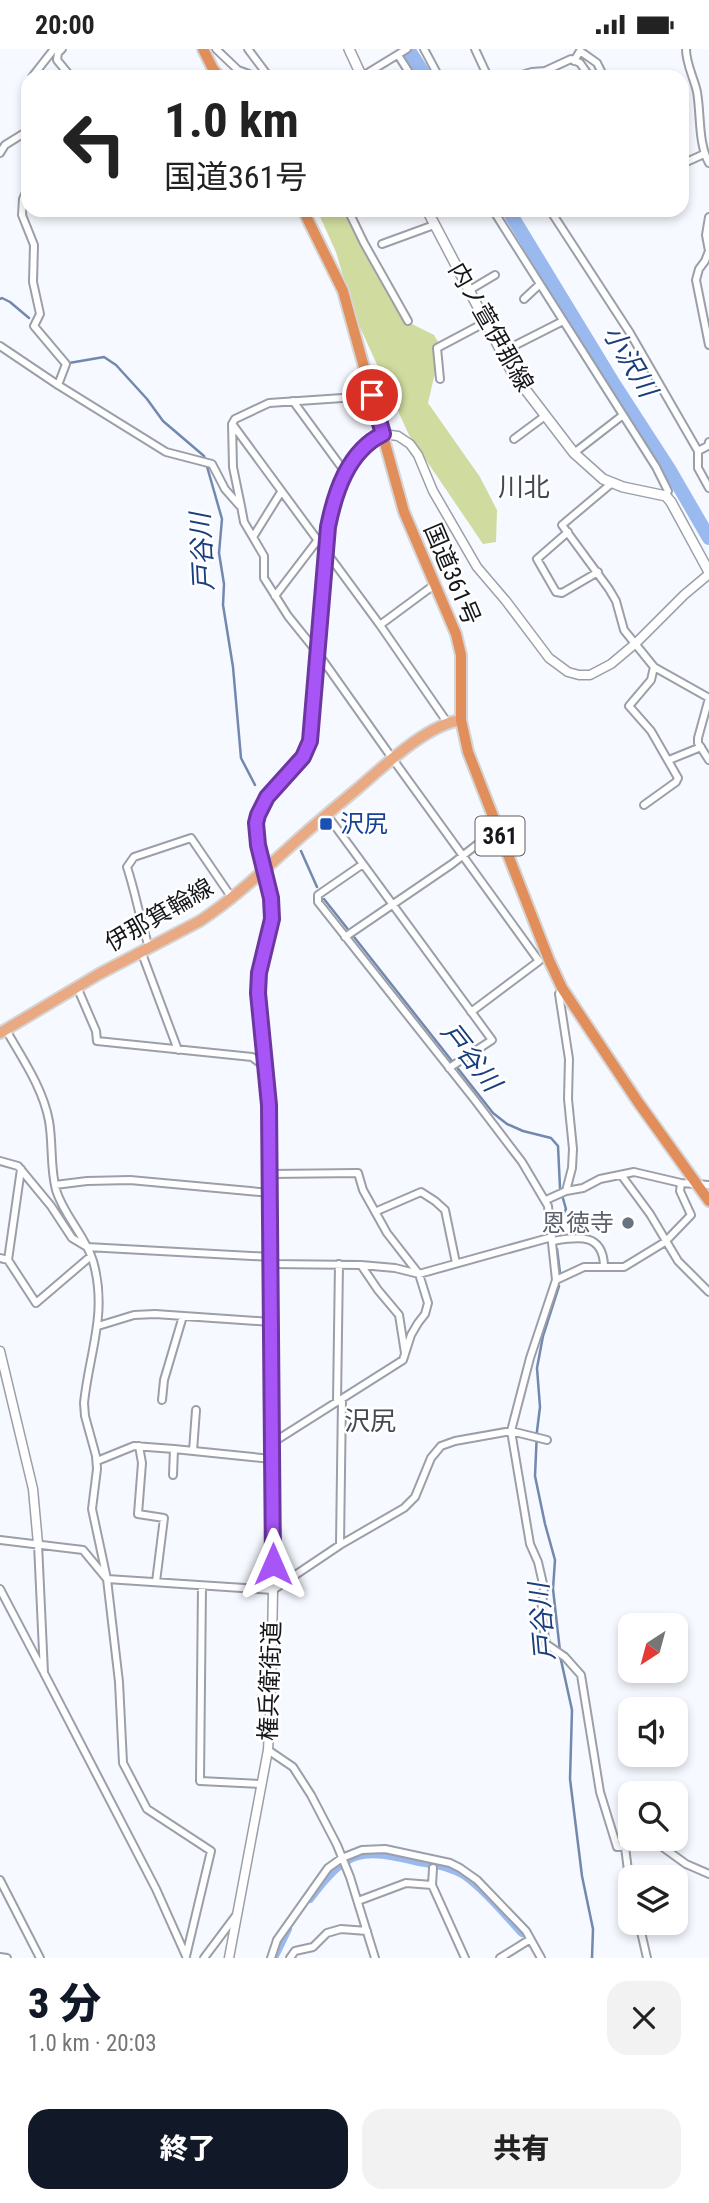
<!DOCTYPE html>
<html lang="ja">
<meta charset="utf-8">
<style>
body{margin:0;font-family:"Roboto Condensed","Noto Sans JP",sans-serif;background:#f2f2f2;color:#222;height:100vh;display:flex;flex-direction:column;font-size:26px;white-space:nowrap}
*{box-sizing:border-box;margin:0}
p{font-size:23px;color:#767676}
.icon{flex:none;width:38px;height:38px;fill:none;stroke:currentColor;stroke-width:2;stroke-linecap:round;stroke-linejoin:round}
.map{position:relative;height:1909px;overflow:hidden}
.sheet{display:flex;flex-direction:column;background:#fff;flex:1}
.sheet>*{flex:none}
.banner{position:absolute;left:21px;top:21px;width:668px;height:147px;border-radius:21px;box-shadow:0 4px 10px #0003;background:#fff;color:#222;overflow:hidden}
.needle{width:46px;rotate:216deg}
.buttons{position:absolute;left:618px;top:1564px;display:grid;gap:14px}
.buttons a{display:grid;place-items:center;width:70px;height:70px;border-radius:14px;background:#fff;box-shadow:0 4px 10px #0003;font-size:35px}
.pin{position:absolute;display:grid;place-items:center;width:60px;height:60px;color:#fff;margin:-30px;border:4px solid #fff;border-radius:50%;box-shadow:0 2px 7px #0007}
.me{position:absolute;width:77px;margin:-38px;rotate:0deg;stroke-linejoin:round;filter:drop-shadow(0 0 5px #0008)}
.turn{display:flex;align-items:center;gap:24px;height:147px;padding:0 28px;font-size:32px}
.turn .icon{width:91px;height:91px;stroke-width:2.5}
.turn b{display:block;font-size:49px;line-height:60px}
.round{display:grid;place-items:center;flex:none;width:74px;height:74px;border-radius:21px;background:#f2f2f2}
.headline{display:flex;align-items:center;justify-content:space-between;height:119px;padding:0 28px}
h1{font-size:42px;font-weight:800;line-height:52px;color:#111827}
.primary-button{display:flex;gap:14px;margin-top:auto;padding:14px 28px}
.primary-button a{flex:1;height:80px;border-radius:21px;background:#111827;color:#fff;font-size:28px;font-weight:800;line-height:80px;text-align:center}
.primary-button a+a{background:#f2f2f2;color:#222}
.status{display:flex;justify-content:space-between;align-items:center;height:49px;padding:0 35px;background:#fff;direction:ltr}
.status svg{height:19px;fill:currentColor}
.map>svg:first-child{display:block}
</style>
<div class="status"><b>20:00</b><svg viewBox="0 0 49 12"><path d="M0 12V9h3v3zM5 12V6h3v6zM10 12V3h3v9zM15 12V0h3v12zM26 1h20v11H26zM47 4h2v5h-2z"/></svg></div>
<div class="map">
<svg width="709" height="1909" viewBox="0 0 709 1909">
<rect width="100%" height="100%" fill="#f6f9ff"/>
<!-- green -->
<path fill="#d0db9f" d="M317,161H347L366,207L412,275L434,286L441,298L428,354L480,428L497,461L496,493L483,495L409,386L354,265L336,203Z"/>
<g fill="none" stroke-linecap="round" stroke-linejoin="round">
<!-- stream -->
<path stroke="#7288af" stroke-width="2.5" d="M0,250L2,249L10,253L29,269
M44,284L69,314L104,308L116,316L147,350L163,372L204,407L222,470L219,504L224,535L223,556L233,618L241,709L255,736
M301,802L317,838
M324,850L493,1064L507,1075L523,1082L551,1089L558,1097L560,1139L566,1160L556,1177
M557,1200L560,1224
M559,1237L543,1287L537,1319L540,1358L537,1382L535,1427L545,1475L555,1511L553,1540L561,1611L572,1661L570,1730L582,1827L593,1880L592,1909"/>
<!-- canal -->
<path stroke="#99b9ef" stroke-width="8" d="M310,1850C348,1800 360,1799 419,1813C435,1816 452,1818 465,1827C486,1842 504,1865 522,1884
M274,1909L288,1880"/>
<!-- river -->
<path stroke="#99b9ef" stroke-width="14" d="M408,0L426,28
M508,161L612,332L669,420L709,489"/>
<!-- minor casing -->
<g stroke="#9b9fa8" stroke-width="10">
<path id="minor" d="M62,0L58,4L57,11L71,28
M216,0L238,21L257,28
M248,0L269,28
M424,0L439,28
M475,0L488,28
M686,0C686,15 694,29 697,43C701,66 698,94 709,114
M398,6L412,28
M574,12L580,2L597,14L604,28
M32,28L54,0
M361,28L407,0
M515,28L532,23L545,22L571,10L580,14L590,28
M28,86V61
M0,104L5,96L26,83
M682,115L704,105
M28,139L23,150L22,166L34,196L33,233L40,265L34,277L66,315L58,336
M348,161L364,194L408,272
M493,161L656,418L668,442L666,447
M550,161L630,284L683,376L698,402V419L709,439
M709,168L706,186L709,202L705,212L699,220L696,231L709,296
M382,195L434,176
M468,242L495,226
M524,250L540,235
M0,297L58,336L166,403L212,415L225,440L239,456
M502,303L563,272
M440,330L437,299L486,273
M372,347L269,354L235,370L232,375L233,418L241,457L244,473L264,507V529L288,567L317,603L392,709L539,912L471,963
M293,352L345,423
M233,376L380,576L447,673
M514,390L545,367
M698,402L708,397L709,393
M574,404L623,366
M612,434L562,476L609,540L616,552L624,581L654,618L651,631L629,657L651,682L678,729L676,733L644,756
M568,483L537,510L556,543L562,544L598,523
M253,488L281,443
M275,547L317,492
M380,576L434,536
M654,618L709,649
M709,649L698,689V694L709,711
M669,711L701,698
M327,766L363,815L318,846V853L474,1050L522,1113L548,1157L556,1231L530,1309L511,1382L530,1495L538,1513L544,1539L541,1563L546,1595L565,1608L581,1626L600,1743L617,1798L657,1794L686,1815L709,1825
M363,815L492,991L449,1019
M345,888L452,815L497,780
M149,898C140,872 136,845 127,818L134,808L191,789L232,849
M141,902L178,1001
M77,938L96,982L97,992L252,1008L265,1018
M562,939L559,945L569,1010L568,1050L573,1100L572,1119L566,1142
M6,981C22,1009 43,1039 49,1072C53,1095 50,1118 56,1141C64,1167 85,1186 93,1212C108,1264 89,1304 84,1354L85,1367L96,1407L97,1420L92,1460L107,1530L119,1633L123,1714L147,1760L211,1802L186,1907
M0,1112L18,1117L51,1157L72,1189L87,1198L271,1208
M270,1125L358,1124L363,1141L387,1184L419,1225L428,1254L425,1265L418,1274L411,1286L403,1311L272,1394
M622,1127L650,1165L678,1212L709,1243
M55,1136L87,1132L130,1131L271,1144
M546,1151L566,1142L583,1139L600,1130L634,1123L681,1134L709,1136
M377,1162L421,1143L435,1152L445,1161L456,1214
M553,1192C577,1188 603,1183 604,1217
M0,1209L8,1211L36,1254L91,1207
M8,1211L21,1120
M271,1215L361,1216L395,1219L419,1225L552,1188
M361,1216L378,1241L399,1266L405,1304
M556,1231L584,1218H624L665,1193L691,1166L680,1142L681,1134
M98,1277L134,1266L155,1265L271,1273
M162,1351L164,1331L183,1267
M337,1353L339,1215
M139,1397L142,1414L138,1465L164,1469L156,1533
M193,1402L196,1361
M97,1412L134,1397L174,1400
M173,1426L174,1400L272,1410
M0,1491L83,1501L107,1530L273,1541L340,1496L404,1459L415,1448L431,1409L441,1397L455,1392L511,1382L547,1391
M38,1495L44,1624L156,1840L186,1907
M340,1496L342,1350
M202,1537L200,1732L261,1735
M0,1540L43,1622
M268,1701L293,1718L311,1746L337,1796L350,1828L375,1909
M625,1798L630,1837
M433,1819L432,1836L465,1909
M0,1831L40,1909
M358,1852L406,1834L432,1836
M639,1874L647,1909
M0,1908L7,1909
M204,1909L237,1865
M271,1909L277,1891L328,1819L342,1809L362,1801L385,1800L450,1814L460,1819L477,1831L526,1882L541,1909
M290,1909L295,1902L313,1898L327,1884L341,1880L367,1882
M500,1909L529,1891"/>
</g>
<!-- tertiary casing -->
<g stroke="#9b9fa8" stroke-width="11">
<path id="tertiary" d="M0,1302L33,1440L38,1495
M229,1909L268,1701L271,1645L273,1541L269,1056L258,944L259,924L272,870L271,849L258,796L256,774L258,766L267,748L303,708L310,693L328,478L333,457L345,423L363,399L372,390L383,385L398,387L410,395L418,406L433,442L477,518L506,552L549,609L568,623L579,626H590L611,615L636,594L684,546L709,525"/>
</g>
<!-- secondary casing -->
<g stroke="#9b9fa8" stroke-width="12">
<path id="secondary" d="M349,0L362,28
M427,161L512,323L574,404L603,430L623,438L666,447L671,453L709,523"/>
</g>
<!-- primary casing -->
<g stroke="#d5d5d6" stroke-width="14">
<path id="primary" d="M0,984L99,925L200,872C238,847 269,816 303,786C320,771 338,756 356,741C383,718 426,676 461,671"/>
</g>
<!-- trunk casing -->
<g stroke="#d5d5d6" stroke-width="14">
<path id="trunk" d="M203,0L213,20L220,28
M303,161L343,242L404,463L456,585L461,606V671L468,703L549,911L562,939L638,1053L709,1152"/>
</g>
<!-- minor -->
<use href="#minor" stroke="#fff" stroke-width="6"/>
<!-- tertiary -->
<use href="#tertiary" stroke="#fff" stroke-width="8"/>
<!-- secondary -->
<use href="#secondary" stroke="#fff" stroke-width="9"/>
<!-- primary -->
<use href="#primary" stroke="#e9aa83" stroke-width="10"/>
<!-- trunk -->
<use href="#trunk" stroke="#e28e5a" stroke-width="10"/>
</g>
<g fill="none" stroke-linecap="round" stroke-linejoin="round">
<!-- route casing -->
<g stroke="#6d37a1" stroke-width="18">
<path id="route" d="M273,1515L269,1056L258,944L259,924L272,870L271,849L258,796L256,774L258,766L267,748L303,708L310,692L328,478C335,443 348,402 383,385L372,346"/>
</g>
<!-- route -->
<use href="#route" stroke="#a855f7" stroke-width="12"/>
</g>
<!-- markers -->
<rect fill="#1a4fb4" stroke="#fff" stroke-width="2.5" x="319" y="768" width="14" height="14" rx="3.5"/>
<circle fill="#6b7280" stroke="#fff" stroke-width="2.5" cx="628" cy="1174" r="7"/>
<g text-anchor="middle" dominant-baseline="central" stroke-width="5" stroke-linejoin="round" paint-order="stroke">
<!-- shield labels -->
<rect fill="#fff" stroke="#5c5d5f" stroke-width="2" x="475.5" y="767.5" width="49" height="39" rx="5"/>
<g font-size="23" font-weight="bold" fill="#16171a">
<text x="500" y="787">361</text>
</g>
<!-- street labels -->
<g font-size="24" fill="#16171a" stroke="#fff">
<text transform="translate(491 278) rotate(60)">内ノ萱伊那線</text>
<text transform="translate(452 525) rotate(67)">国道361号</text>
<text transform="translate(159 866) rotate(-30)">伊那箕輪線</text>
<text transform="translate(270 1632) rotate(-88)">権兵衛街道</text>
</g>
<!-- transit labels -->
<g font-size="24" fill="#164399" stroke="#fff" text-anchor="start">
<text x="340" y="775">沢尻</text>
</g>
<!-- worship labels -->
<g font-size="24" fill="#5b616d" stroke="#fff" text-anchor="end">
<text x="614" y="1174">恩徳寺</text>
</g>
<!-- water labels -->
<g font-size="26" font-style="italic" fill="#193e7d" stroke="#fff">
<text transform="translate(630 312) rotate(59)">小沢川</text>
<text transform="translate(202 503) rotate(-93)">戸谷川</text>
<text transform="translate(471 1008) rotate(52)">戸谷川</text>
<text transform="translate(542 1573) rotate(-95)">戸谷川</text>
</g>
<!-- neighbourhood labels -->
<g font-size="26" fill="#464951" stroke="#fff">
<text x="524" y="438">川北</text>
<text x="370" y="1372">沢尻</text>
</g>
</g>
</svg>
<div class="buttons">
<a><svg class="needle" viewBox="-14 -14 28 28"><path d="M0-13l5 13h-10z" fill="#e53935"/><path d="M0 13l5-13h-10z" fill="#767676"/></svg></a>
<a><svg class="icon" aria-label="sound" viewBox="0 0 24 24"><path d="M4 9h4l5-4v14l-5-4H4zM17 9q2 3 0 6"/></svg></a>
<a><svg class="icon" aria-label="search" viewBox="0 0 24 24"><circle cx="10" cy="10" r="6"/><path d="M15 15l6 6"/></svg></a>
<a><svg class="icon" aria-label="layers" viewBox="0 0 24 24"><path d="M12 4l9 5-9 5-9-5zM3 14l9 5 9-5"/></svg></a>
</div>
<div class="pin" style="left:372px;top:346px;background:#d93025"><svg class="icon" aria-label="arrive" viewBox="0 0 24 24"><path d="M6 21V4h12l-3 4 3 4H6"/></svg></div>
<svg class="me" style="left:273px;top:1515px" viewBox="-20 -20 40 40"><path d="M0-17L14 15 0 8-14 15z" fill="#a855f7" stroke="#fff" stroke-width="4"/></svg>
<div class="banner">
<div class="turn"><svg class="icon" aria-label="left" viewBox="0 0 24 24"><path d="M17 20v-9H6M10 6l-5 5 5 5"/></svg><div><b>1.0 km</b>国道361号</div></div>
</div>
</div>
<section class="sheet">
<div class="headline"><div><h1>3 分</h1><p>1.0 km · 20:03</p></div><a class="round"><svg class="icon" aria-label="close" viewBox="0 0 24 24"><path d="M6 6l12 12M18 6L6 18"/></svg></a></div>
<div class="primary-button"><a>終了</a><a>共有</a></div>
</section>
